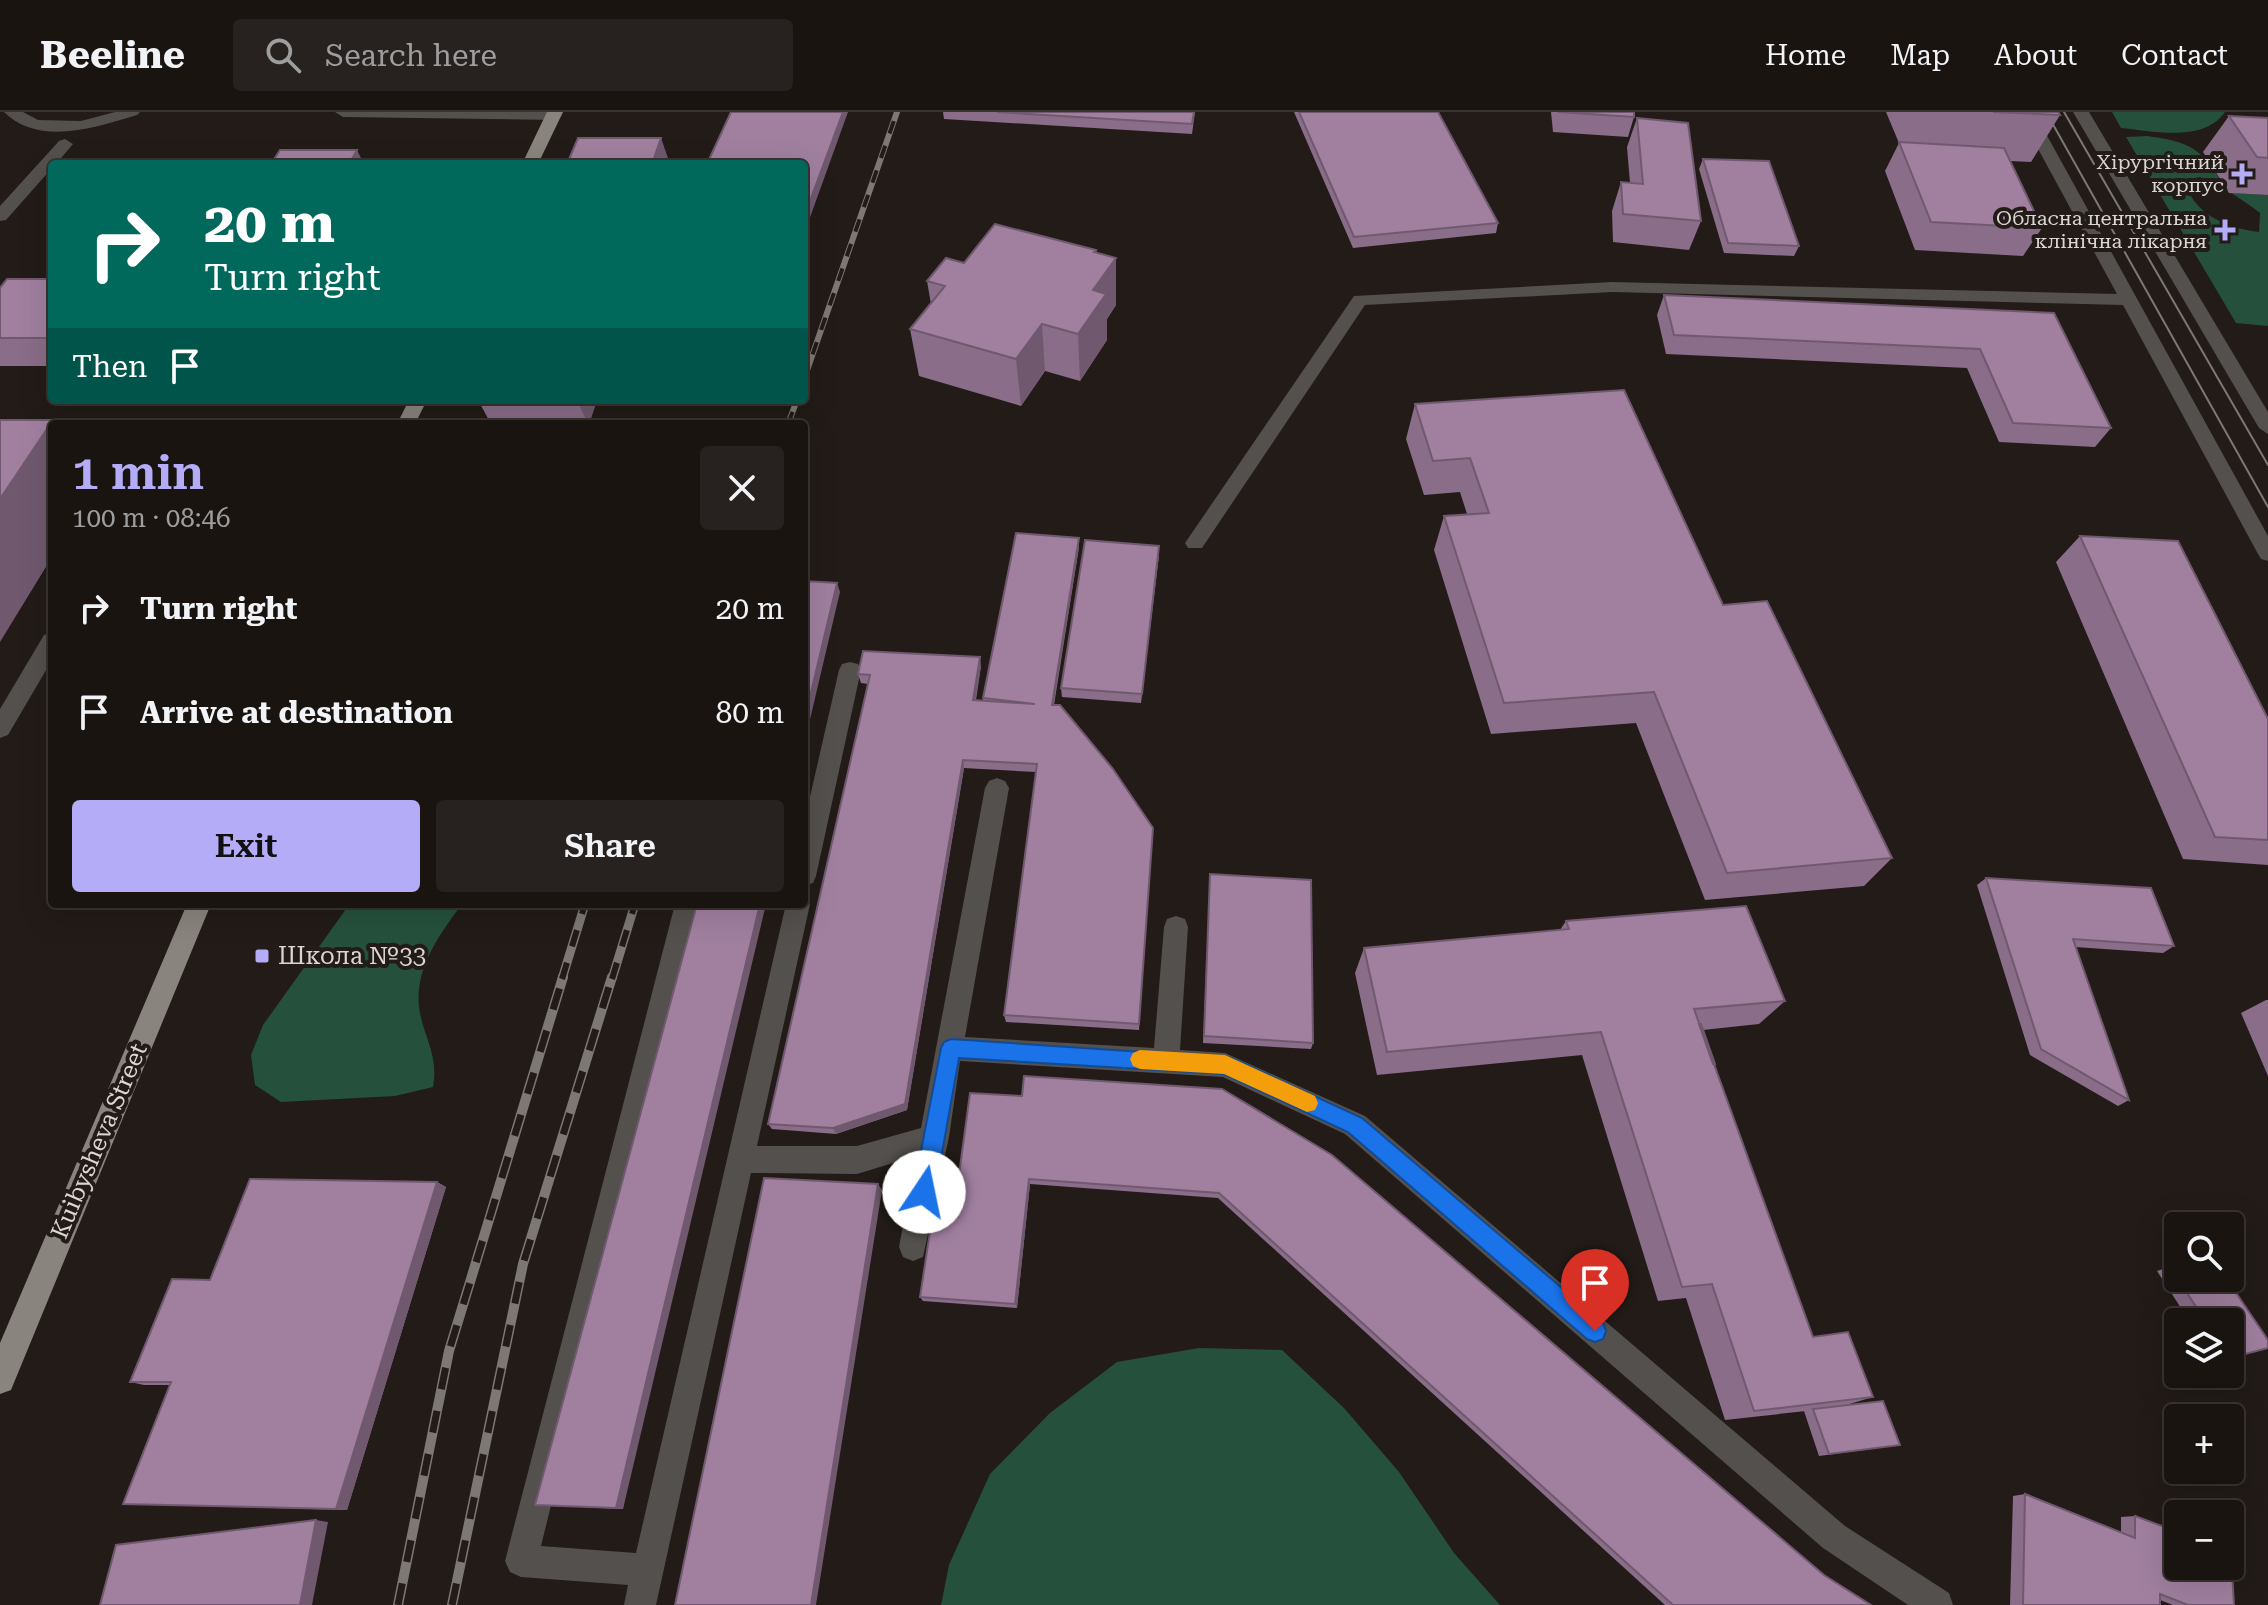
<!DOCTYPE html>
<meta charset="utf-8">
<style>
body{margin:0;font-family:"Roboto Serif",serif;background:#27211f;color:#f1f3f6;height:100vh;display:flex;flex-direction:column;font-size:30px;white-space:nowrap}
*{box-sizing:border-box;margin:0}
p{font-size:26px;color:#9f9e9f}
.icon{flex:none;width:44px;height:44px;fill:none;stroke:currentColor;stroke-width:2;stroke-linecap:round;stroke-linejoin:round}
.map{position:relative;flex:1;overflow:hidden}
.sheet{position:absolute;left:48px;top:308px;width:760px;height:488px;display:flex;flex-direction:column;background:#1a1411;border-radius:8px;box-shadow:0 8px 32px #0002,0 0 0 2px #383331}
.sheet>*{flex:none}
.top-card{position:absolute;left:48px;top:48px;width:760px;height:244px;border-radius:8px;box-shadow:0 8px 32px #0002,0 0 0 2px #383331;background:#00695c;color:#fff;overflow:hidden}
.controls{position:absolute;left:2164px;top:1100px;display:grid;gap:16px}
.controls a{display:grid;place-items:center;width:80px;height:80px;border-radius:8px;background:#1a1411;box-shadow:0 8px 32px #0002,0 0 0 2px #383331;font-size:40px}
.pin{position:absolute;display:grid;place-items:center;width:68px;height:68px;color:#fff;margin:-82px -34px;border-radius:50% 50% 50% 0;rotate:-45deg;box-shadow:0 0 8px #0007}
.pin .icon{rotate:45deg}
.me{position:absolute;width:88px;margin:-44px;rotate:11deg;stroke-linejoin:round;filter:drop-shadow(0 0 6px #0008)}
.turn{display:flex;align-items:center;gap:28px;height:168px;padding:0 24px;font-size:36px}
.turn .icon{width:104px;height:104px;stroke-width:2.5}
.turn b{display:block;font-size:56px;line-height:68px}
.then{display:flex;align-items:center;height:76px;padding:0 24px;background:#0003;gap:16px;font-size:30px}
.round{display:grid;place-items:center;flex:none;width:84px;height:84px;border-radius:8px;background:#27211f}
.headline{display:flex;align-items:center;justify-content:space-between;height:136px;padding:0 24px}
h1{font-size:48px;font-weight:600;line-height:60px;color:#b5acf8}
.primary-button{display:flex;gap:16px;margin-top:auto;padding:16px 24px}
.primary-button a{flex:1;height:92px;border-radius:8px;background:#b5acf8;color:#111;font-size:32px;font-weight:600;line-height:92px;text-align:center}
.primary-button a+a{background:#27211f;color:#f1f3f6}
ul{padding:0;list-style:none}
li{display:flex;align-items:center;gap:24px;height:104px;padding:0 24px}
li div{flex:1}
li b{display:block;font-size:30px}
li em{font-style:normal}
header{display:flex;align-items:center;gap:48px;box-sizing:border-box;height:112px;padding:0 40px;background:#1a1411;border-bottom:2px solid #383331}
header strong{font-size:38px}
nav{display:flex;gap:44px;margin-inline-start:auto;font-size:28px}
.search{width:560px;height:72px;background:#27211f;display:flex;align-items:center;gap:20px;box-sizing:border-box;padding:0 28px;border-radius:8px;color:#9f9e9f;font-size:30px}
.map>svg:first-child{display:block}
</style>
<header>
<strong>Beeline</strong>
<div class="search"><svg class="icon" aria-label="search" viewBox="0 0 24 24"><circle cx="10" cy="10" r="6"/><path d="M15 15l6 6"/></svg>Search here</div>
<nav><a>Home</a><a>Map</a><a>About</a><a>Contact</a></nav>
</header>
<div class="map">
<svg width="2268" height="1493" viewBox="0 0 2268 1493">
<rect width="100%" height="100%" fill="#221b17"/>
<!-- forest -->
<path fill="#25513c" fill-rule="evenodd" d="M2112,0H2225C2204,31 2153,19 2121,16Z
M2147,24C2199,31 2202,40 2229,81L2268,83V214L2236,211L2126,25ZM2200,65C2221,74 2242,87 2260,101L2259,120C2230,117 2190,102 2186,68Z
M346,792H462C440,822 415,855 419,895C423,925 439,942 433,975L395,984L281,990L255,973L251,943L263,913L346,797Z
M1199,1236L1282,1238L1344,1296L1399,1360L1454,1441L1500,1493H941L949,1453L990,1362L1050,1301L1117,1250Z"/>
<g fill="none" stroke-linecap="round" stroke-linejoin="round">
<!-- minor -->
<path fill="#53504d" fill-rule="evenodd" d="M4,0H23L38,8L81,9L115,0H140L137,3C97,15 39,35 4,0Z
M335,0H560L562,3L554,8L343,5Z
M2018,0H2034L2268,424V449L2261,447L2258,442L2123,193L1612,180L1365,193L1202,436H1188L1185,431L1354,184L1612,170L2117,182Z
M2073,0H2089L2268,300V322L2259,316Z
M65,27L73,32L56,52H52V56L6,108L0,109V94L59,29Z
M52,521V548L8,623L0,626V597L44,523Z
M850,550L858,552L861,558L816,764L813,771L804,774V711L839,558L842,552Z
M997,666L1005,669L1009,676L965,925L1154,936L1164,815L1167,807L1176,804L1185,807L1188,815L1180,938L1225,941L1365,1004L1845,1414L1949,1481L1953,1493H1908L1823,1436L1345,1022L1223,965L960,949L949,1025L923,1145L913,1149L903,1145L899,1135L916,1044L857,1062L751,1061L656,1493H624L628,1473L521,1465L510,1460L505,1449L675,792H699L541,1434L636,1441L786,792H804V783L810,792L757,1034H857L921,1016L985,676L989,669Z"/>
<!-- major -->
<path fill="#89847d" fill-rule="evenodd" d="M547,0H563L538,52H522Z
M409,288H427L415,312H397Z
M187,792H211L11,1278L0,1282V1231Z"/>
<!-- tram -->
<path stroke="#7e7874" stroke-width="2" d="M2046,0L2268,395
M2064,0L2268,353"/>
<!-- rail-far2 casing -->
<g stroke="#7e7874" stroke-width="6">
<path id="rail-far2" d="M804,267L897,0
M788,312L797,288"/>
</g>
<!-- rail-far1 casing -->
<g stroke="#7e7874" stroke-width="9">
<path id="rail-far1" d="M562,867L585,792
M612,867L635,792"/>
</g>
<!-- rail casing -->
<g stroke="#7e7874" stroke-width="10">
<path id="rail" d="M398,1493L449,1239L563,865
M452,1493L523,1152L612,865"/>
</g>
<!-- rail-far2 -->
<use href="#rail-far2" stroke="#221b17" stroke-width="4" stroke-dasharray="13" stroke-linecap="butt"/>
<!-- rail-far1 -->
<use href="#rail-far1" stroke="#221b17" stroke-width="6" stroke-dasharray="17" stroke-linecap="butt"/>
<!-- rail -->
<use href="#rail" stroke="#221b17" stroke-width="7" stroke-dasharray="22" stroke-linecap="butt"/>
</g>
<!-- wall -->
<path fill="#8a6d89" d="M943,0H1195L1192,22L944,7Z
M1294,0H1438L1498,111L1496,121L1353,136Z
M1551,0H1634V5L1628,25L1553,20Z
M1886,0H2058L2060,3L2031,50L2010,49L2042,116L2023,144L1915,138L1885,59L1899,31Z
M2229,4L2268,6V83L2229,81L2203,40Z
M1637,6L1701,109L1689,138L1613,130L1612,99L1621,70L1630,71L1627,35Z
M1703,47L1799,134L1794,144L1724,141L1699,57Z
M1096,138L1116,193L1107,207V228L1080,269L1045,259L1021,294L919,264L910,217L931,192L927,169L964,151Z
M52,167V254H0V176Z
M1664,183L2054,201L2111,316L2095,335L1999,330L1967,256L1666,242L1657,203Z
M478,288H597L589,312H491Z
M672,288H743L742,292Z
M1415,292L1723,493L1892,746L1864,774L1705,788L1636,611L1491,622L1434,438L1444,404L1467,402L1460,380L1424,383L1406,327Z
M2080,424L2268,607V753L2183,747L2056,450Z
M1079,426V435L1054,593L1153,716L1139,918L1006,910L1004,903L1036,660L964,656L907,998L836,1022L772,1017L768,1012L868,572L861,571L858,562L981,554L976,588H983V586Z
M1159,443L1141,591L1062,585L1061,576Z
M1986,766L2174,834L2163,841L2075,835L2129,988L2118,994L2030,943L1977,773Z
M1210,770L1313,931L1311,937L1203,931Z
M697,792L623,1397L535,1393Z
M1566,809L1785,889L1759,912L1703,918L1715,952L1714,953L1813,1225L1873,1285L1846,1293L1900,1333L1819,1344L1804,1299H1806L1725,1308L1686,1186L1658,1189L1582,943L1377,963L1355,861L1364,836L1560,818Z
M2266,888H2268V964L2241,901Z
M1222,977L1824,1463L1871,1493H1665L1218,1086L1030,1072L1017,1196L923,1189L920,1185L959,1063L1022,984Z
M437,1070L446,1075L347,1398L123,1392L170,1273H144L130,1270L210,1168Z
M2178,1152L2230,1210H2190L2157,1159Z
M2025,1382L2121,1421V1405L2135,1404L2234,1493H2173L2160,1488V1493H2010L2013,1384Z"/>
<!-- shaded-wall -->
<path fill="#70596f" d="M843,0H848L804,122V105Z
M661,26L670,52H652Z
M357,38L364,52H349Z
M1096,138L1097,173L1116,146V193L1107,207V228L1080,269L1078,222L1093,178L1094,140Z
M1042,212L1045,259L1021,294L1016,247Z
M577,288H597L589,312H588Z
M53,308L57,312H52V445L0,530V387Z
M1079,426V435L1052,601V593Z
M1159,434V443L1141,591L1142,582Z
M837,471L840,480L804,633V610Z
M980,545L981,554L974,596L973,588Z
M963,648L964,656L907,998L836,1022L833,1016Z
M760,792H766L623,1397L616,1396Z
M1029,1067L1030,1072L1017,1196L1015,1192Z
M437,1070L446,1075L347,1398L336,1397Z
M878,1072L882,1078L816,1493H811Z
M316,1408L328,1410L312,1493H300Z"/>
<!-- building -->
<path fill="#a07f9f" stroke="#70596f" stroke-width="2" d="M731,0H843L804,105V52H707Z
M997,0H1194L1192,12Z
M1299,0H1438L1498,111L1354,125Z
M1558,0H1634V5L1559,0Z
M1993,0H2058L2060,3Z
M2229,4L2268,6V46L2257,45Z
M1637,6L1688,11L1701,109L1623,102L1621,70L1643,72Z
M578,26H661L652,52H567Z
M1899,30L2004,36L2042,116L1931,110Z
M280,38H357L349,52H271Z
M1703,47L1769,49L1799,134L1728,131Z
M995,112L1096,138L1094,140L1116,146L1093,178L1106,182L1078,222L1042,212L1016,247L910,217L945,174L927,169L946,146L964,151Z
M7,167H52V226H0V176Z
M1664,183L2054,201L2111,316L2013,311L1980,237L1674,223Z
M1624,278L1723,493L1767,489L1892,746L1727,761L1654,580L1504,591L1444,404L1489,401L1470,346L1433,349L1415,292Z
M0,308H53L0,387Z
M1016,421L1079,426L1052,593H1060L1113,657L1153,716L1139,912L1004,903L1037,652L963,648L905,992L833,1016L768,1012L870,563L858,562L863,539L980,545L973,588L1035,592L983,586Z
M2080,424L2178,429L2268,607V728L2215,725Z
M1085,428L1159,434L1142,582L1061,576Z
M804,469L837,471L804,610Z
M1210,762L1311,768L1313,931L1204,924Z
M1986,766L2151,776L2174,834L2073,827L2129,988L2041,937Z
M697,792H760L616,1396L535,1393Z
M1746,794L1785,889L1694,897L1813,1225L1848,1220L1873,1285L1754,1299L1712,1172L1682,1175L1601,920L1387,940L1364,836L1569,817L1566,809Z
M1699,912H1701L1715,952H1713Z
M1024,964L1222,977L1332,1043L1824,1463L1871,1493H1673L1219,1081L1029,1067L1015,1192L920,1185L939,1061L959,1063L970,981L1022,984Z
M764,1066L878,1072L811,1493H675Z
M250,1067L437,1070L336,1397L123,1392L171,1270H130L172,1167L210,1168Z
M2178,1152V1166H2226L2268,1228V1236L2230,1246V1210H2206L2170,1155Z
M1883,1289L1900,1333L1829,1342L1813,1297Z
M2025,1382L2135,1426V1404L2178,1420V1454H2230L2231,1441L2234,1493H2188L2160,1482V1493H2023Z
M316,1408L300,1493H100L116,1433Z"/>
<!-- route -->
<path fill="#1a73e8" stroke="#114b97" stroke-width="2" d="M951,927L1232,946L1362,1006L1603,1211L1606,1219L1603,1227L1595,1230L1587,1227L1348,1020L1224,962L959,946L935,1080L931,1087L924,1090L917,1087L913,1080L941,936L944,930Z"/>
<!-- slow -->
<path fill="#f59e0b" d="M1140,938L1225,943L1315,984L1318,991L1315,998L1307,1000L1224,962L1140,957L1133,954L1130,947L1133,941Z"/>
<!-- markers -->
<g fill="#b5acf8" stroke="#221b17" stroke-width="3">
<path d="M2238 50h8v8h8v8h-8v8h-8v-8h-8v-8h8z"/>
<path d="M2221 106h8v8h8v8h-8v8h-8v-8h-8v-8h8z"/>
<rect x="254" y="836" width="16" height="16" rx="4"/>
</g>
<g text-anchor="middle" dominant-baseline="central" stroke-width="8" stroke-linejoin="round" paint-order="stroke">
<!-- far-poi labels -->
<g font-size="20" fill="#dbd6d3" stroke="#221b17" text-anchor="end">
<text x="2224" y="50">Хірургічний<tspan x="2224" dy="23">корпус</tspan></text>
<text x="2207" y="106">Обласна центральна<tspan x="2207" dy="23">клінічна лікарня</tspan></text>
</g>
<!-- poi labels -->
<g font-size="24" fill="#dbd6d3" stroke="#221b17" text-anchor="start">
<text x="278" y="844">Школа №33</text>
</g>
<!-- street labels -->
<g font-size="24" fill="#dbd6d3" stroke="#221b17">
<text transform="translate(99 1029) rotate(-67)">Kuibysheva Street</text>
</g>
</g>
</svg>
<div class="controls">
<a><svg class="icon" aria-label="search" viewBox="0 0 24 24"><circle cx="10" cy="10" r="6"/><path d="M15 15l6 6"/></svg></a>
<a><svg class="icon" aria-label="layers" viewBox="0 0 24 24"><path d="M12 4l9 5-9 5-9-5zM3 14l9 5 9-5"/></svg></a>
<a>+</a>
<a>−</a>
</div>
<div class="pin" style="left:1595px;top:1219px;background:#d93025"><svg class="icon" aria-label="arrive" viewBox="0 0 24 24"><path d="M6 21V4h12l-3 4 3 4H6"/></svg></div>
<svg class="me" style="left:924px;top:1080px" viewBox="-20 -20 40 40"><circle r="19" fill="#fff"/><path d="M0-13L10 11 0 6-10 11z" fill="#1a73e8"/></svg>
<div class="top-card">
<div class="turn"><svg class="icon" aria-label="right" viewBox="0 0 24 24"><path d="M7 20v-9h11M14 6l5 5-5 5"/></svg><div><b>20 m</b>Turn right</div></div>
<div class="then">Then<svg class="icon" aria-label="arrive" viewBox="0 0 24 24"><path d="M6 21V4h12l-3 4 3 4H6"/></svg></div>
</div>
<section class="sheet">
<div class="headline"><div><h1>1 min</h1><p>100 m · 08:46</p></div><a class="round"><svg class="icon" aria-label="close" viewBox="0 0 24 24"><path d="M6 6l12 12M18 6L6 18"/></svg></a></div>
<ul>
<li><svg class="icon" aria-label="right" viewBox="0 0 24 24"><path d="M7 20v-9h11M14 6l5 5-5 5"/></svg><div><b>Turn right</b></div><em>20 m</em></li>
<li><svg class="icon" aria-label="arrive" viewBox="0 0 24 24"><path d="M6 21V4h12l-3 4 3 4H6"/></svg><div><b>Arrive at destination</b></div><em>80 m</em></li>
</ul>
<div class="primary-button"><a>Exit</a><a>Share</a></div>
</section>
</div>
